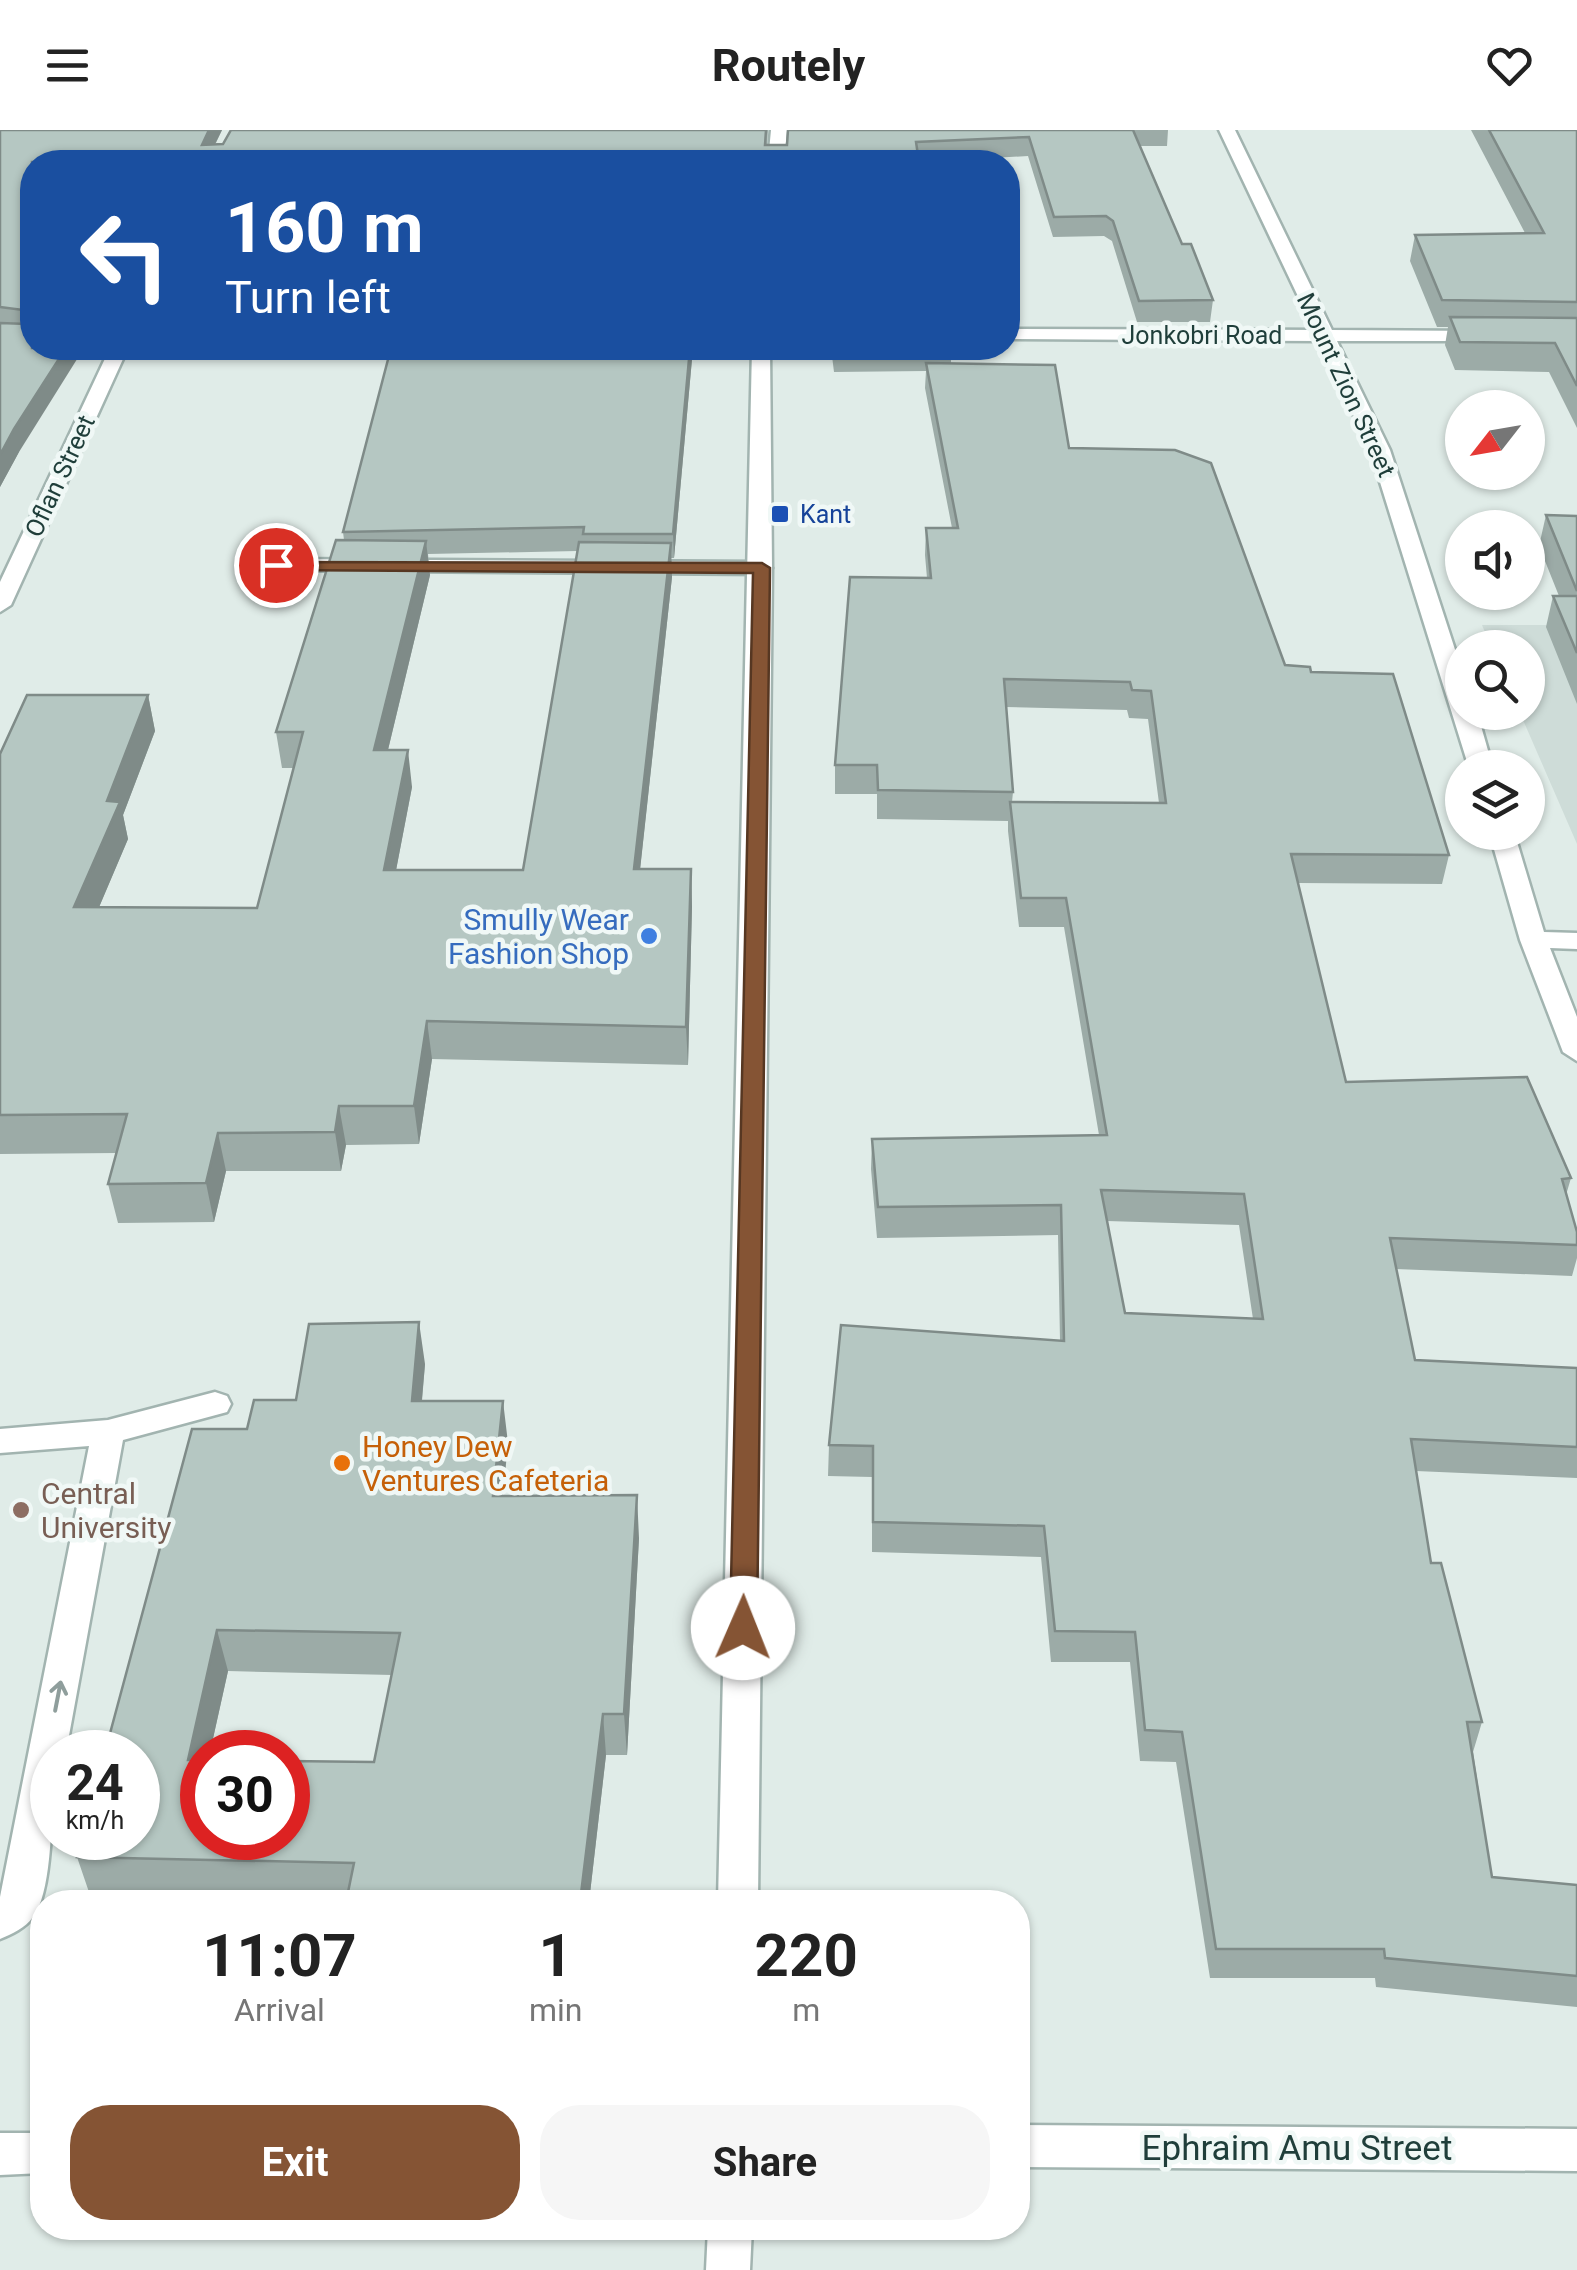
<!DOCTYPE html>
<style>
body{margin:0;font-family:Roboto,sans-serif;background:#f6f6f6;color:#222;height:100vh;display:flex;flex-direction:column;font-size:38px;white-space:nowrap}
*{box-sizing:border-box;margin:0}
p{font-size:32px;color:#767676}
.icon{flex:none;width:55px;height:55px;fill:none;stroke:currentColor;stroke-width:2;stroke-linecap:round;stroke-linejoin:round}
.map{position:relative;flex:1;overflow:hidden}
.panel{position:absolute;left:30px;top:1760px;width:1000px;height:350px;display:flex;flex-direction:column;background:#fff;border-radius:40px;box-shadow:0 2px 8px #0004}
.panel>*{flex:none}
.banner{position:absolute;left:20px;top:20px;width:1000px;height:210px;border-radius:40px;box-shadow:0 2px 8px #0004;background:#1a4fa0;color:#fff;overflow:hidden}
.needle{width:65px;rotate:239deg}
.buttons{position:absolute;left:1445px;top:260px;display:grid;gap:20px}
.buttons a{display:grid;place-items:center;width:100px;height:100px;border-radius:50%;background:#fff;box-shadow:0 2px 8px #0004;font-size:50px}
.speed{position:absolute;left:30px;top:1600px;display:flex;gap:20px;font-size:50px;font-weight:700;text-align:center}
.speed>*{display:grid;place-content:center;width:130px;height:130px;border-radius:50%;background:#fff;box-shadow:0 2px 8px #0004;line-height:1}
.speed small{font-size:25px;font-weight:400}
.speed .limit{border:15px solid #d22;background:#fff;color:#111}
.pin{position:absolute;display:grid;place-items:center;width:85px;height:85px;color:#fff;margin:-42px;border:5px solid #fff;border-radius:50%;box-shadow:0 2px 10px #0007}
.me{position:absolute;width:110px;margin:-55px;rotate:1deg;stroke-linejoin:round;filter:drop-shadow(0 0 8px #0008)}
.turn{display:flex;align-items:center;gap:35px;height:210px;padding:0 40px;font-size:45px}
.turn .icon{width:130px;height:130px;stroke-width:2.5}
.turn b{display:block;font-size:70px;line-height:85px}
.eta{display:flex;justify-content:space-evenly;align-items:center;height:170px;text-align:center}
.eta b{font-size:60px;font-weight:700;line-height:70px}
.action{display:flex;gap:20px;margin-top:auto;padding:20px 40px}
.action a{flex:1;height:115px;border-radius:40px;background:#855434;color:#fff;font-size:40px;font-weight:700;line-height:115px;text-align:center}
.action a+a{background:#f6f6f6;color:#222}
header{display:flex;justify-content:space-between;align-items:center;height:130px;padding:0 40px;background:#fff;font-size:45px;font-weight:700}
.map>svg:first-child{display:block}
</style>
<header><svg class="icon" aria-label="menu" viewBox="0 0 24 24"><path d="M4 6h16M4 12h16M4 18h16"/></svg>Routely<svg class="icon" aria-label="heart" viewBox="0 0 24 24"><path d="M12 20l-8-8c-3-5 5-10 8-4 3-6 11-1 8 4z"/></svg></header>
<div class="map">
<svg width="1577" height="2140" viewBox="0 0 1577 2140">
<rect width="100%" height="100%" fill="#e0ece8"/>
<!-- built -->
<path fill="#cedcd8" d="M1482,495H1577V714L1520,583L1528,582V518L1491,517Z"/>
<g fill="none" stroke-linecap="round" stroke-linejoin="round">
<!-- service casing -->
<g stroke="#a2b4b0" stroke-width="5">
<path id="service" d="M276,429L761,432L772,438L761,444L268,440V430Z
M215,1262L227,1266L231,1274L227,1282L123,1310L66,1622H52C52,1659 55,1759 33,1787C25,1798 12,1804 0,1809V1767L89,1316L0,1323V1299L108,1290Z"/>
</g>
<!-- minor casing -->
<g stroke="#a2b4b0" stroke-width="5">
<path id="minor" d="M771,0H787L784,32H768Z
M1219,0H1235L1332,200L1484,201L1493,206L1484,211H1337L1390,320L1462,541V582H1477L1493,638H1469L1370,320L1319,211L1008,209V199L1314,200Z
M110,218H128L11,475L0,482V452Z
M752,218H770L772,438L758,1772H718Z
M1489,702H1514L1544,802L1577,803V819L1550,818L1577,887V931L1563,922L1520,810Z
M1018,1995L1577,1999V2041L1018,2037Z
M0,2003H42V2043L0,2045Z
M708,2098H752L750,2140H706Z"/>
</g>
<!-- service -->
<use href="#service" fill="#fff" fill-rule="evenodd"/>
<!-- minor -->
<use href="#minor" fill="#fff" fill-rule="evenodd"/>
</g>
<!-- wall -->
<path fill="#9caba7" fill-rule="evenodd" d="M0,0H222L215,15L768,0L767,15H787L788,0H1168L1167,16H1140L1182,114L1213,170L1210,192H1137L1112,111L1104,106L1053,107L1028,26L919,32H32V218L19,322L0,357Z
M1471,0H1577V298L1549,242L1455,240L1445,215L1448,197H1437L1410,131L1415,105L1525,103Z
M693,218L674,428H671L672,447L640,739H691L692,777L688,935L432,929L419,1014L346,1015L341,1041H226L214,1092L118,1093L108,1054L117,1023L0,1024V624L148,565L155,601L123,685L128,709L99,777L257,778L293,638H282L276,602L344,410L343,402ZM577,421L523,740H396L412,657L388,620L430,445L428,424Z
M831,218H951V233L1069,318L1285,535L1311,542L1449,725L1442,754L1298,753L1346,952L1571,1048L1566,1065L1577,1102V1128L1572,1146L1396,1139L1415,1230L1577,1238V1348L1416,1341L1431,1433L1482,1592L1473,1622L1492,1747L1577,1755V1877L1376,1857L1375,1848H1210L1176,1632L1140,1631L1130,1532H1051L1041,1427L872,1422V1347L828,1346L829,1315L1060,1210L1058,1105L877,1108L871,1039L872,1009L1099,1005L1064,797H1019L1008,701V691L877,689V664H835V635L927,448L925,425L926,398H952L925,258L926,241L834,242ZM1006,577L1127,580L1129,588L1148,589L1159,673L1012,672L1013,662ZM1107,1091L1239,1095L1253,1189L1125,1183Z
M1546,385L1577,386V574L1546,497L1553,466H1559L1539,416Z
M425,1234L422,1271L508,1313L503,1366L639,1408L627,1625H606L589,1772H315L91,1768L77,1727L247,1299L296,1270ZM228,1541L392,1545L374,1632L202,1708V1622H210Z"/>
<!-- shaded-wall -->
<path fill="#7f8b88" d="M209,0H222L206,32L202,15Z
M66,218H84L19,322L0,357V325L14,299Z
M690,218H693L674,428L673,404Z
M426,411L430,445L379,657L374,620Z
M671,413L672,447L636,777L634,739Z
M148,565L155,601L123,685L128,709L83,815L74,777L107,671Z
M408,620L412,657L389,777L384,740Z
M691,739L692,777L688,935L686,897Z
M427,891L432,929L419,1014L414,976Z
M339,976L346,1015L341,1041L335,1002Z
M218,1003L226,1041L214,1092L206,1053Z
M419,1192L425,1234L418,1313L412,1271Z
M503,1271L508,1313L498,1408L493,1366Z
M637,1365L639,1408L627,1625L624,1584Z
M217,1500L228,1541L210,1622H202V1656L188,1630Z
M603,1584L606,1625L589,1772H580Z"/>
<!-- building -->
<path fill="#b5c7c2" stroke="#7f8b88" stroke-width="2.5" fill-rule="evenodd" d="M0,0H209L202,15L223,14L231,0H766L765,15H787L788,0H1133L1182,114H1191L1213,170L1139,171L1113,91L1106,86L1054,87L1029,7L916,12L919,32H32V218H66L14,299L0,325V193L27,194L31,181L0,177Z
M1489,0H1577V172L1442,170L1415,105L1544,103Z
M1450,187L1577,188V256L1555,213L1460,212Z
M391,218H690L673,404H583L584,397L343,402Z
M834,218H951L952,219L834,220Z
M926,233L1055,235L1069,318L1175,320L1211,333L1285,535L1310,537L1311,542L1393,544L1449,725L1291,724L1346,952L1527,947L1571,1048L1562,1049L1577,1102V1115L1390,1108L1415,1230L1577,1238V1317L1411,1309L1431,1433H1441L1482,1592H1467L1492,1747L1577,1755V1846L1385,1828L1384,1819H1216L1182,1602L1145,1600L1135,1502L1055,1501L1044,1396L873,1392V1316L829,1315L841,1195L1064,1211L1061,1075L878,1077L872,1009L1107,1005L1066,768H1021L1010,672L1166,673L1151,561L1132,560L1130,552L1004,549L1013,662L878,660L877,635H835L850,447L931,448L926,398H958ZM1101,1060L1244,1064L1263,1189L1125,1183Z
M1546,385L1577,386V461Z
M336,410L426,411L374,620H408L384,740H523L579,412L671,413L634,739H691L686,897L427,891L414,976H339L335,1002L218,1003L206,1053L108,1054L127,984L0,985V624L27,565H148L107,671L120,672L74,777L257,778L303,602H276Z
M1553,466H1577V523Z
M419,1192L412,1271H503L493,1366L637,1365L624,1584H603L580,1772H346L354,1733L77,1727L82,1708H138V1622H105L192,1299H247L254,1270H296L309,1194ZM217,1500L400,1503L374,1632L288,1631V1708H202V1630H188Z"/>
<!-- one-way arrows -->
<defs><path id="oneway-shaft" d="M-6 0H5M1.5-3L5.5 0L1.5 3" fill="none" stroke-width="1.6" stroke-linecap="round" stroke-linejoin="round" transform="scale(2.5)"/></defs>
<use stroke="#8f9e9c" href="#oneway-shaft" transform="translate(58 1566) rotate(-79)"/>
<!-- route -->
<path fill="#855434" stroke="#563722" stroke-width="2.5" d="M271,432L762,433L770,438L757,1498L753,1505H734L730,1498L753,443L276,440L268,435Z"/>
<!-- markers -->
<rect fill="#1a4fb4" stroke="#f0f8f6" stroke-width="4" x="770" y="374" width="20" height="20" rx="5"/>
<circle fill="#3f7fe0" stroke="#f0f8f6" stroke-width="4" cx="649" cy="806" r="10"/>
<circle fill="#e8710a" stroke="#f0f8f6" stroke-width="4" cx="342" cy="1333" r="10"/>
<circle fill="#8d6e63" stroke="#f0f8f6" stroke-width="4" cx="21" cy="1380" r="10"/>
<g text-anchor="middle" dominant-baseline="central" stroke-width="9" stroke-linejoin="round" paint-order="stroke">
<!-- far-street labels -->
<g font-size="25" fill="#1f3e3a" stroke="#f0f8f6">
<text x="1202" y="205">Jonkobri Road</text>
<text transform="translate(1346 255) rotate(65)">Mount Zion Street</text>
<text transform="translate(60 346) rotate(-65)">Oflan Street</text>
</g>
<!-- far-transit labels -->
<g font-size="25" fill="#164399" stroke="#f0f8f6" text-anchor="start">
<text x="800" y="384">Kant</text>
</g>
<!-- shop labels -->
<g font-size="30" fill="#366cbe" stroke="#f0f8f6" text-anchor="end">
<text x="629" y="789">Smully Wear<tspan x="629" dy="34">Fashion Shop</tspan></text>
</g>
<!-- food labels -->
<g font-size="30" fill="#c56008" stroke="#f0f8f6" text-anchor="start">
<text x="362" y="1316">Honey Dew<tspan x="362" dy="34">Ventures Cafeteria</tspan></text>
</g>
<!-- education labels -->
<g font-size="30" fill="#785e54" stroke="#f0f8f6" text-anchor="start">
<text x="41" y="1363">Central<tspan x="41" dy="34">University</tspan></text>
</g>
<!-- near-street labels -->
<g font-size="35" fill="#1f3e3a" stroke="#f0f8f6">
<text x="1297" y="2018">Ephraim Amu Street</text>
</g>
</g>
</svg>
<div class="buttons">
<a><svg class="needle" viewBox="-14 -14 28 28"><path d="M0-13l5 13h-10z" fill="#e53935"/><path d="M0 13l5-13h-10z" fill="#767676"/></svg></a>
<a><svg class="icon" aria-label="sound" viewBox="0 0 24 24"><path d="M4 9h4l5-4v14l-5-4H4zM17 9q2 3 0 6"/></svg></a>
<a><svg class="icon" aria-label="search" viewBox="0 0 24 24"><circle cx="10" cy="10" r="6"/><path d="M15 15l6 6"/></svg></a>
<a><svg class="icon" aria-label="layers" viewBox="0 0 24 24"><path d="M12 4l9 5-9 5-9-5zM3 14l9 5 9-5"/></svg></a>
</div>
<div class="speed"><div>24<small>km/h</small></div><div class="limit">30</div></div>
<div class="pin" style="left:276px;top:435px;background:#d93025"><svg class="icon" aria-label="arrive" viewBox="0 0 24 24"><path d="M6 21V4h12l-3 4 3 4H6"/></svg></div>
<svg class="me" style="left:743px;top:1498px" viewBox="-20 -20 40 40"><circle r="19" fill="#fff"/><path d="M0-13L10 11 0 6-10 11z" fill="#855434"/></svg>
<div class="banner">
<div class="turn"><svg class="icon" aria-label="left" viewBox="0 0 24 24"><path d="M17 20v-9H6M10 6l-5 5 5 5"/></svg><div><b>160 m</b>Turn left</div></div>
</div>
<section class="panel">
<div class="eta">
<div><b>11:07</b><p>Arrival</p></div>
<div><b>1</b><p>min</p></div>
<div><b>220</b><p>m</p></div>
</div>
<div class="action"><a>Exit</a><a>Share</a></div>
</section>
</div>
